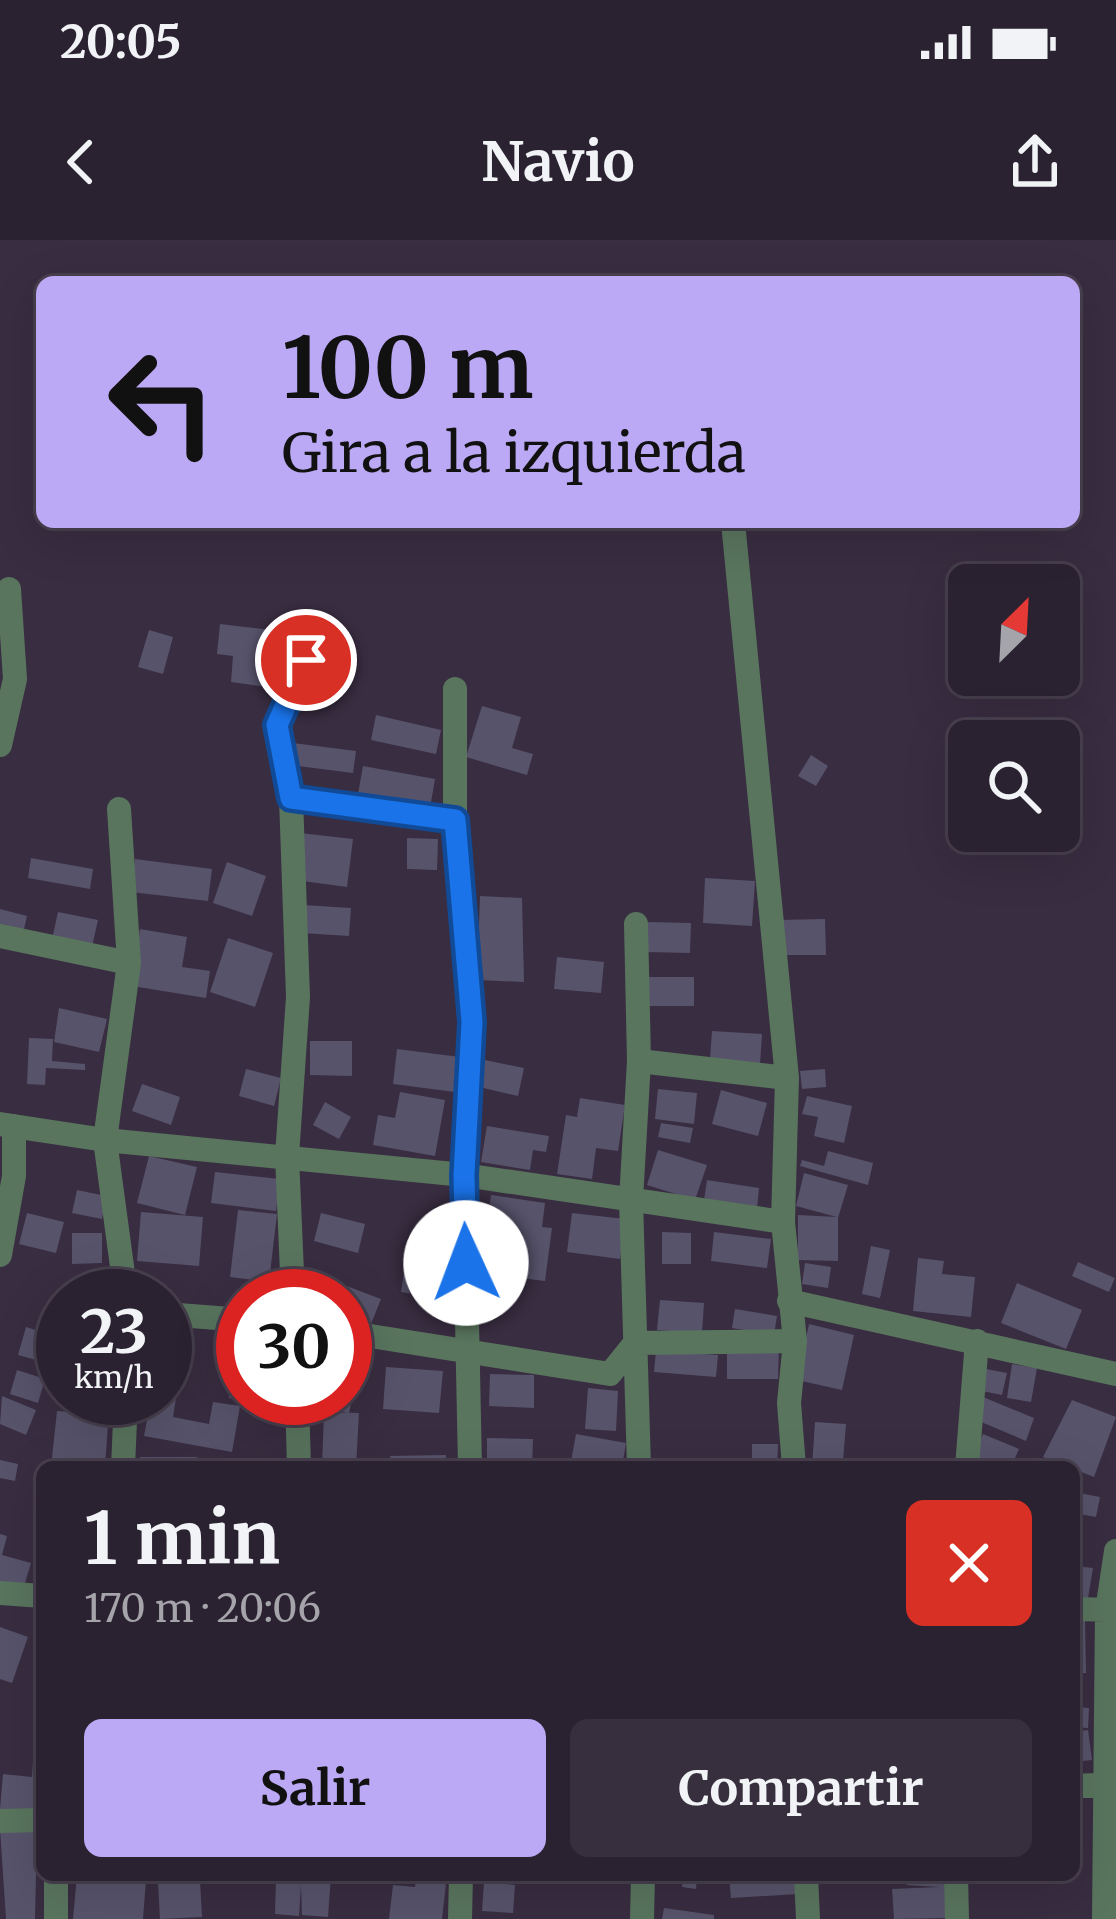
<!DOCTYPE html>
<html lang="es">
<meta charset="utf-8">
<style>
body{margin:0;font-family:Merriweather,serif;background:#372f3d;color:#f1f3f6;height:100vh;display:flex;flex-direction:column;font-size:45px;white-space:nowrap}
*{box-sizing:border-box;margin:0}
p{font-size:39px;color:#a6a4ab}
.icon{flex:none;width:66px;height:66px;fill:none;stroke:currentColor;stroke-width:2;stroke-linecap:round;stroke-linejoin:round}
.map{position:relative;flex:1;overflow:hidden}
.sheet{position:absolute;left:36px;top:1221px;width:1044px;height:420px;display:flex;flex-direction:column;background:#2b2231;border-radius:18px;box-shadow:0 12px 48px #0002,0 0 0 3px #473f4d}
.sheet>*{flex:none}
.top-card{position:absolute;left:36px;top:36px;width:1044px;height:252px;border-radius:18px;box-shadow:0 12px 48px #0002,0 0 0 3px #473f4d;background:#bca9f5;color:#111;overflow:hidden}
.needle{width:78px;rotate:24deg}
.controls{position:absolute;left:948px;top:324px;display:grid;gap:24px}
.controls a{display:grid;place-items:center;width:132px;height:132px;border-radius:18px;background:#2b2231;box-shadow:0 12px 48px #0002,0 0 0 3px #473f4d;font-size:60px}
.speed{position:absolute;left:36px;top:1029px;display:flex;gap:24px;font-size:60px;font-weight:700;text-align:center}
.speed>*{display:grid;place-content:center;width:156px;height:156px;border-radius:50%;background:#2b2231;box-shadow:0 12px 48px #0002,0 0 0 3px #473f4d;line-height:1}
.speed small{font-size:30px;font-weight:400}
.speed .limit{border:18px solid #d22;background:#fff;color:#111}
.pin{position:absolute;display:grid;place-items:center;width:102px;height:102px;color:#fff;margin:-51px;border:6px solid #fff;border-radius:50%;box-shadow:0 3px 12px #0007}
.me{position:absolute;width:132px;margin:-66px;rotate:358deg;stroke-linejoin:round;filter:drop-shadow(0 0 9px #0008)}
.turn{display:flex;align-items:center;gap:42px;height:252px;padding:0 48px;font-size:54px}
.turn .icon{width:156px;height:156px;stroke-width:2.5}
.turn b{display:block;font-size:84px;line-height:102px}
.round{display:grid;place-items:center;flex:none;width:126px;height:126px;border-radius:18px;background:#372f3d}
.overview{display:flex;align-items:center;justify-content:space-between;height:204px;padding:0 48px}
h1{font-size:72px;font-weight:700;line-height:90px}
.primary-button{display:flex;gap:24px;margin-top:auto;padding:24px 48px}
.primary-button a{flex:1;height:138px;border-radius:18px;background:#bca9f5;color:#111;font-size:48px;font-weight:700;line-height:138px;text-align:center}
.primary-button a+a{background:#372f3d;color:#f1f3f6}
.status{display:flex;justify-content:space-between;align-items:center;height:84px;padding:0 60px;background:#2b2231;direction:ltr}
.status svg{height:33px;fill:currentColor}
header{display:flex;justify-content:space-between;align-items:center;height:156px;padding:0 48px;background:#2b2231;font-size:54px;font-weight:700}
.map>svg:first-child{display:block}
</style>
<div class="status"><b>20:05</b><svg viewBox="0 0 49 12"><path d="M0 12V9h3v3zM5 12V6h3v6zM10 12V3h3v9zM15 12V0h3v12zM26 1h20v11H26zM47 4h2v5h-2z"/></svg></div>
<header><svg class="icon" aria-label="back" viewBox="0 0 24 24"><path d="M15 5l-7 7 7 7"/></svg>Navio<svg class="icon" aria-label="share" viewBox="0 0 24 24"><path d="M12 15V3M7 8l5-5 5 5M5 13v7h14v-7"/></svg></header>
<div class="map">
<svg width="1116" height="1679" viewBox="0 0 1116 1679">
<rect width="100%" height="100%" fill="#392d41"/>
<!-- building -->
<path fill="#57536b" d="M220,384L280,391L273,448L231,442L233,416L217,414Z
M149,390L173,397L163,434L138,427Z
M482,466L521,477L512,508L533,514L527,535L466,517Z
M376,475L441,490L436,514L371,500Z
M293,503L356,511L353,533L290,525Z
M811,515L828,526L816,546L798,536Z
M363,526L435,539L430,568L358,554Z
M300,593L353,599L347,647L295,640Z
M407,598L438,599L437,630L407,629Z
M31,618L93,629L90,649L28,638Z
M135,619L212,629L208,661L131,652Z
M227,622L266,636L252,676L213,663Z
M705,638L755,641L752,686L703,683Z
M480,656L522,658L524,742L477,740Z
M303,665L351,668L349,696L302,693Z
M0,669L27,676L22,698L0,692Z
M58,672L98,680L91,711L51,704Z
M825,679L826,715H779L778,680Z
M647,682L691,683L690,713L646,712Z
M140,689L187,697L182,727L210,731L206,758L132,746Z
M228,698L273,713L255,767L210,752Z
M557,717L604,722L601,753L554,749Z
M646,737H694V766H646Z
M59,768L107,779L99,812L54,802Z
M712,791L762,794L760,824L710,820Z
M29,798L53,799L52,821L85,824V830L46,828L45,845L27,844Z
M310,801H352V836L310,835Z
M397,809L460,817L455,852L393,844Z
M485,820L524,828L518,856L479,847Z
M246,829L281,838L274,866L239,856Z
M825,829L826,847L802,849L800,831Z
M142,844L180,857L171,885L132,871Z
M658,849L697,853L694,884L655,879Z
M721,850L767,863L758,896L712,884Z
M400,852L445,860L435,916L373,905L378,875L395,878Z
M807,856L852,866L844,903L814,896L818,877L802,874Z
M580,858L625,865L618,911L596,908L592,939L557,934L566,875L577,877Z
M325,862L351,877L339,899L313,885Z
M661,883L693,888L690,903L658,897Z
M487,886L549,896L546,912L533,910L530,930L481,922Z
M658,910L707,925L695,960L647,945Z
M828,911L873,923L868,945L800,926L802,920L824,926Z
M149,916L197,927L185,975L137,963Z
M215,932L280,939L276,971L211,963Z
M804,933L848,945L838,978V1021L798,1020V975L837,977L796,966Z
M707,940L759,948L757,968L704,960Z
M77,950L106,956L102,979L72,973Z
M491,955L545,963L542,987L552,988L545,1041L480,1033Z
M238,970L277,974L269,1042L230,1037Z
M141,972L203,977L199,1026L137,1021Z
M27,973L64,982L56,1013L19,1004Z
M321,973L365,984L358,1013L314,1001Z
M572,973L625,979L620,1019L567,1012Z
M662,992L691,993V1024H662Z
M714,992L771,999L767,1028L711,1021Z
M72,993H102V1023L72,1024Z
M871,1006L890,1010L880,1058L862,1054Z
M406,1018L460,1027L455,1061L401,1052Z
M918,1018L944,1021L942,1034L975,1037L971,1077L913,1071Z
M1078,1022L1115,1038L1109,1052L1072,1036Z
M805,1023L831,1027L828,1048L802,1044Z
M328,1039L381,1059L369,1089L345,1080V1056H322Z
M1017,1043L1082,1070L1066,1109L1001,1083Z
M660,1060L704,1063L702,1093L657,1090Z
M735,1069L777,1076L774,1095L732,1088Z
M809,1084L854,1095L842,1150L797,1140Z
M26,1087L58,1097L50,1124L18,1115Z
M165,1096L181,1097L179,1122L165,1121Z
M241,1098L243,1158H272L270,1167L229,1158Z
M727,1104L779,1105L778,1139H727Z
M656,1111L718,1115L716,1137L654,1132Z
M345,1118L360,1122L349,1173L309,1164L310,1158H345Z
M165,1124L181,1127L173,1177L209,1184L213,1162L240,1166L232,1212L144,1196L151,1158H165Z
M1012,1124L1037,1128L1031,1162L1007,1158Z
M386,1127L443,1131L439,1173L383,1169Z
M986,1129L1007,1133L1002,1155L982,1151Z
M17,1130L45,1139L38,1163L10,1154Z
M490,1134L534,1135V1168L489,1166Z
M588,1148L618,1151L616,1191L585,1189Z
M2,1156L36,1170L26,1195L0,1184Z
M983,1157L1034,1178L1026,1201L974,1179Z
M75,1158H110L105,1227H51L57,1171L73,1172Z
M1072,1160L1116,1177L1094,1237L1043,1217Z
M324,1172L359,1173L356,1227H322Z
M815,1182L846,1184L843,1221L872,1227H812Z
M576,1194L626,1203L622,1227H570Z
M983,1194L1019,1209L1011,1227L972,1222Z
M487,1198L533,1199L532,1227H487Z
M752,1204H778L777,1227H752Z
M446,1215V1227H391L390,1216Z
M140,1217H197V1227H140Z
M0,1220L18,1224L15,1241L0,1238Z
M1074,1252L1100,1257L1096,1277L1074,1273Z
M0,1294L7,1296L2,1315L31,1323L23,1350L0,1344Z
M1074,1326L1093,1328L1088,1358L1074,1356Z
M1074,1378H1085L1086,1433H1074Z
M0,1387L28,1397L12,1443L0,1439Z
M1074,1467L1089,1468L1088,1488L1074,1487Z
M1088,1490L1092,1520L1074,1522V1492Z
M33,1521L42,1522V1573L0,1569L3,1534L32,1537Z
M0,1589L37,1590L35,1679H6Z
M77,1635L146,1640L143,1679H73Z
M302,1635H331L328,1677L302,1675L301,1645L299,1676L275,1674L276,1639L302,1640Z
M416,1635H447L442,1679H389L393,1645L415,1647Z
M549,1635H616L617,1639L549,1642Z
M683,1635H697L696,1649L682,1647Z
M797,1635L798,1654L731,1658L729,1637Z
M907,1635H947V1678L894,1679L892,1649L939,1647L907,1645Z
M200,1640L202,1677L160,1679L158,1643Z
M484,1642L515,1645L513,1673L482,1671Z
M664,1668L714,1675V1679H662Z"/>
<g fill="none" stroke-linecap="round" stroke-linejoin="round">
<!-- minor -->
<path stroke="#59755e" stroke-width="24" d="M733,282L787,838L783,982L795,1101L789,1163L794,1227
M455,449V580L472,782L464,935L470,1227
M0,505L15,439L9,349
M291,558L455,580
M119,569L129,723L105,900L126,1056
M636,684L639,821L631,960L639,1227
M0,696L129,723
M639,821L787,838
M0,884L105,900L464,935L783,982
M0,1015L14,936V886
M293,1056L287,916L298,757L291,558L277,485L321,388
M789,1061L1116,1134
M165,1074L243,1080
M345,1092L610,1134L635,1103L795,1101
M297,1158L299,1227
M123,1227L126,1158
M967,1227L977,1101
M0,1353L42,1356
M1074,1369L1116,1370
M1074,1546L1116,1544
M0,1581L42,1580
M56,1635V1679
M806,1635L808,1679
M956,1635L957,1679
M460,1679L461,1635
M642,1679L643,1635
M1104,1679L1107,1371L1116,1311"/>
</g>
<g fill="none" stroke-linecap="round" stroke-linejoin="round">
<!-- route casing -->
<g stroke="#114b97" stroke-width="30">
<path id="route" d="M306,420L277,485L291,558L455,580L472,782L464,935L466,1023"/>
</g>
<!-- route -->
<use href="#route" stroke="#1a73e8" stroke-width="21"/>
</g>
</svg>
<div class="controls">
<a><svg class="needle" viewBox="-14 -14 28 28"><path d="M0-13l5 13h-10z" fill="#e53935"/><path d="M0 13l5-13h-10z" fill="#a6a4ab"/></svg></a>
<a><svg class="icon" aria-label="search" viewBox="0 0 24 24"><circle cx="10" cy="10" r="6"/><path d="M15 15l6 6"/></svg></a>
</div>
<div class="speed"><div>23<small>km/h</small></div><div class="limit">30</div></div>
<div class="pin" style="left:306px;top:420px;background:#d93025"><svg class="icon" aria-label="arrive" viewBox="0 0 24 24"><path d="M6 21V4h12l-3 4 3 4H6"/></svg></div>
<svg class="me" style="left:466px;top:1023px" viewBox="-20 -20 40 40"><circle r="19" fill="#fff"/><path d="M0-13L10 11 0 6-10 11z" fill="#1a73e8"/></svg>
<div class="top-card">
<div class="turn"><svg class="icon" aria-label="left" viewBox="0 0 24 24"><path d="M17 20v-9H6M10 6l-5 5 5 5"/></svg><div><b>100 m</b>Gira a la izquierda</div></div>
</div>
<section class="sheet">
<div class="overview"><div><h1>1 min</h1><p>170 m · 20:06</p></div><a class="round" style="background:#d93025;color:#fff"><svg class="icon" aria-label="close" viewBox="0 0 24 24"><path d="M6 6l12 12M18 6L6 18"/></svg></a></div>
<div class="primary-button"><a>Salir</a><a>Compartir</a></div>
</section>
</div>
